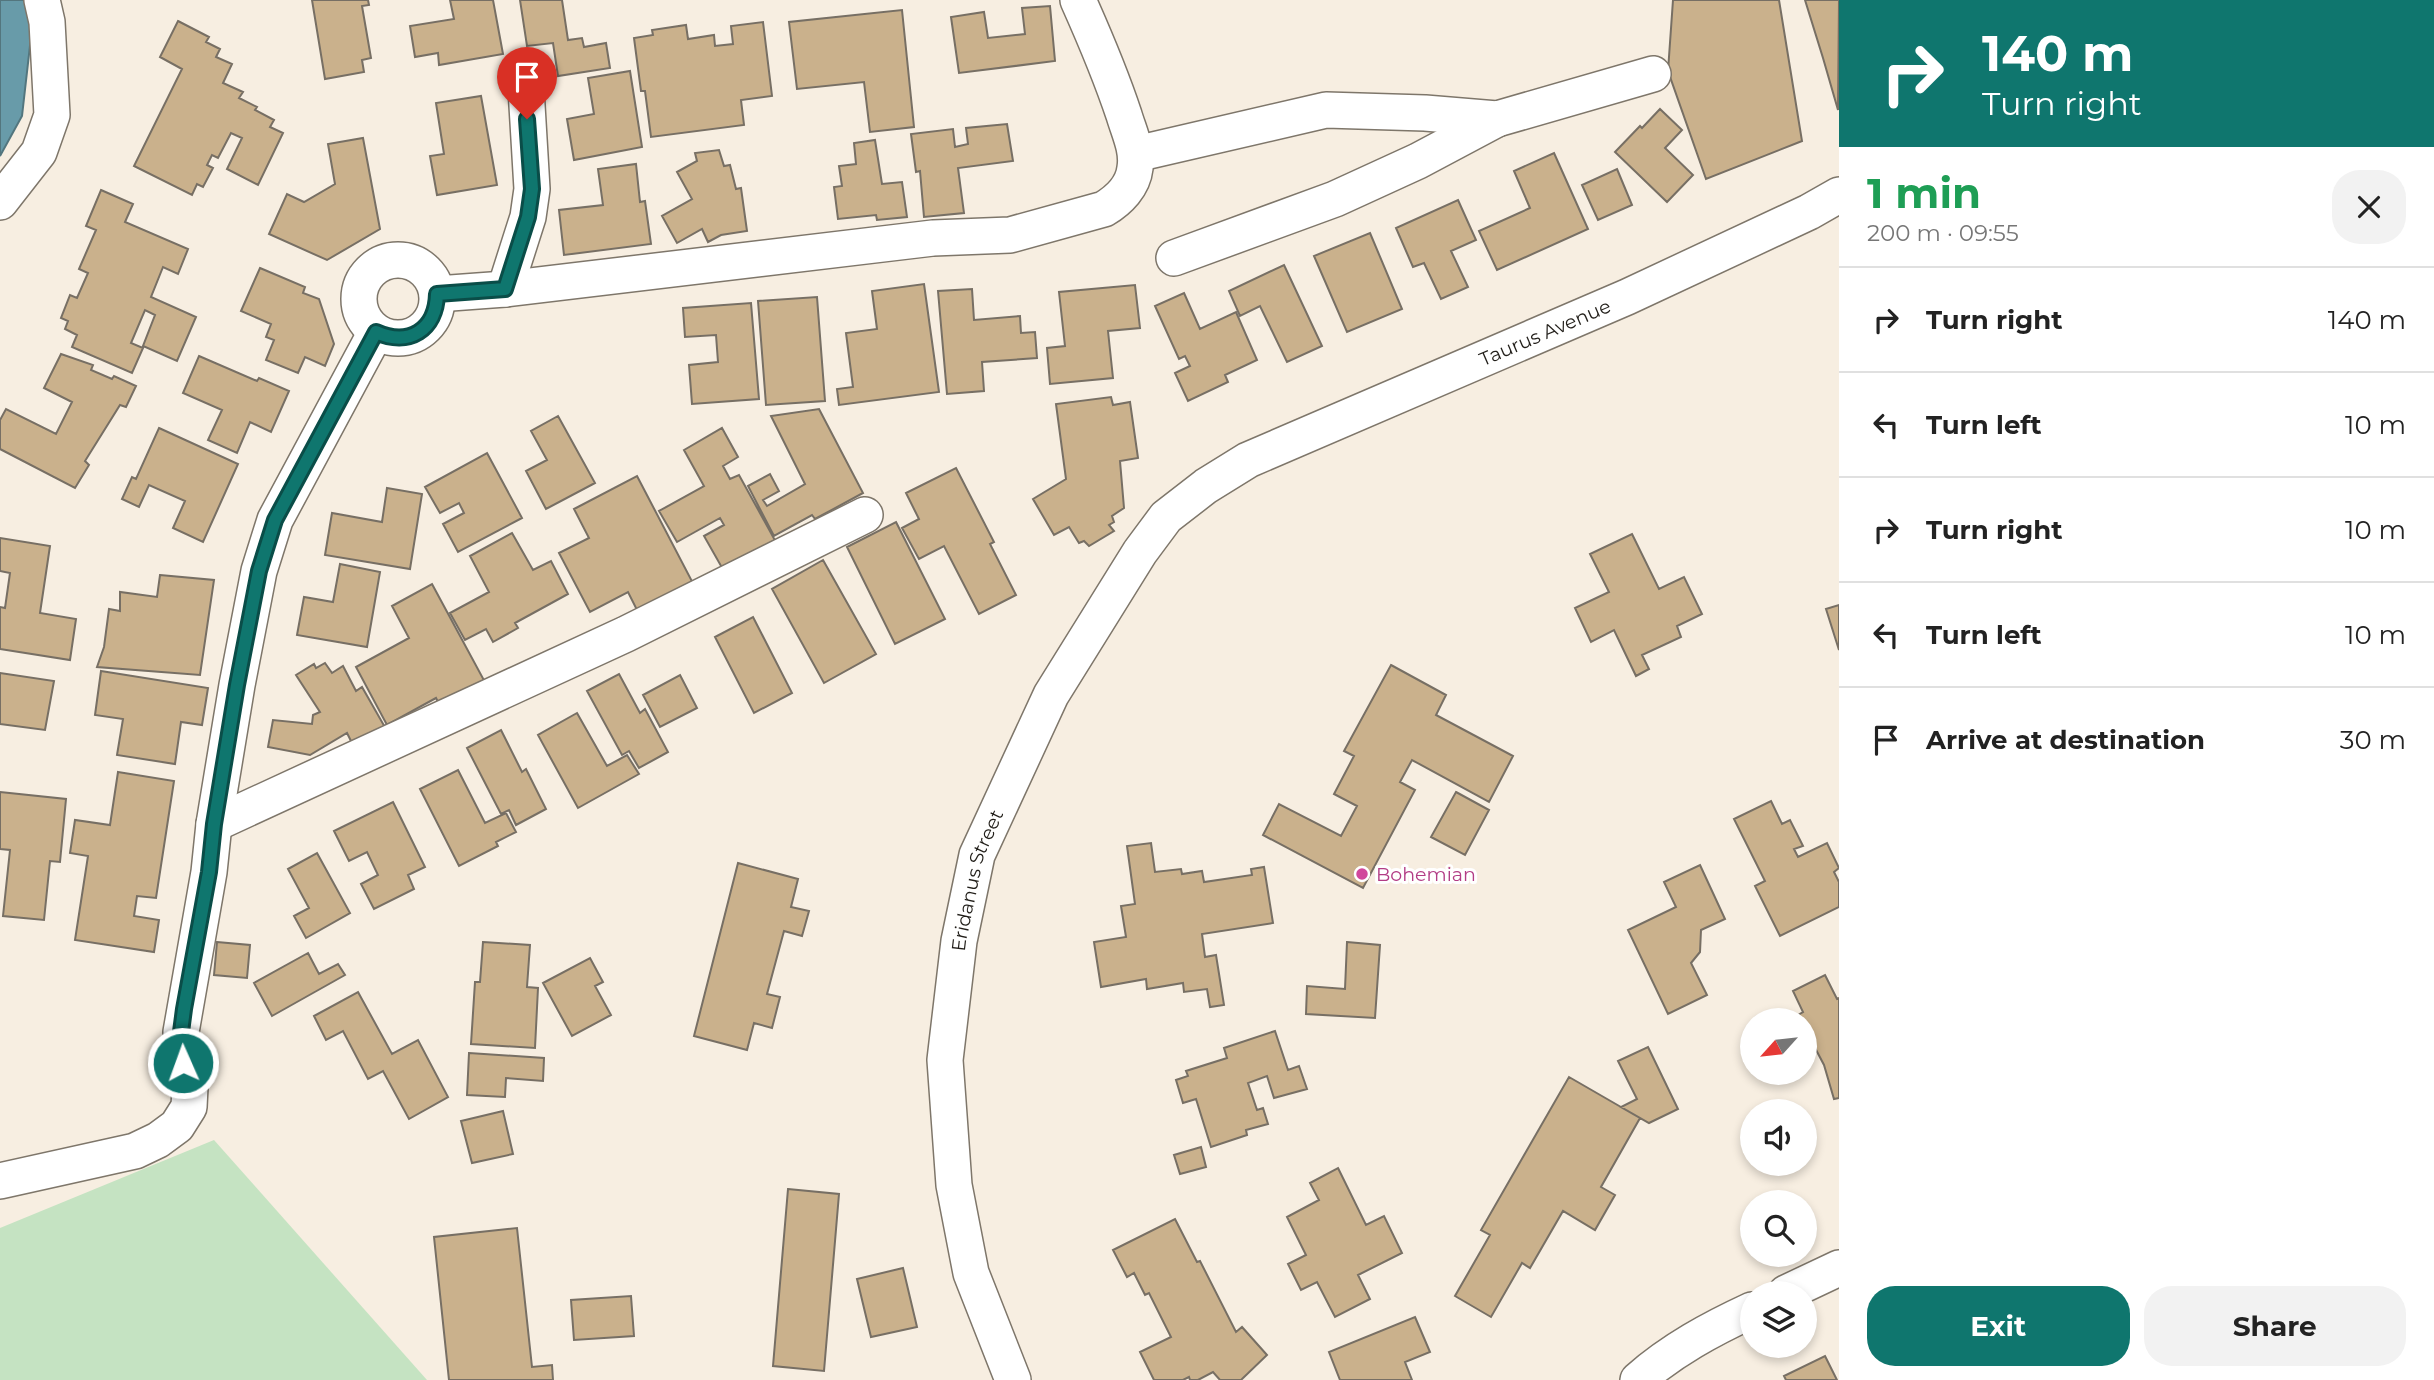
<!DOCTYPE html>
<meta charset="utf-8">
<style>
body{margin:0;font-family:Montserrat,sans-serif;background:#f2f2f2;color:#222;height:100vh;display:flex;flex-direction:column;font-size:26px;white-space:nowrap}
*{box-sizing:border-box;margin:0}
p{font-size:23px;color:#767676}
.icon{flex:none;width:38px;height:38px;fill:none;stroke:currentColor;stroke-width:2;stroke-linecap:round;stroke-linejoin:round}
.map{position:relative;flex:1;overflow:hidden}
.sheet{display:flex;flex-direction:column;background:#fff;width:595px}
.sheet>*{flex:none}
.hud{background:#0f766e;color:#fff;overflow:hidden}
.needle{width:46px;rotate:243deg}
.tools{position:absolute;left:1740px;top:1008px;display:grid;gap:14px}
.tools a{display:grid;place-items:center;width:77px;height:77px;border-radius:50%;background:#fff;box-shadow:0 4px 10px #0003;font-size:35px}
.pin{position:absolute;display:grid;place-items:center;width:60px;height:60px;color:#fff;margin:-72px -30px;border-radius:50% 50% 50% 0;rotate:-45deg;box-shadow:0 0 7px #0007}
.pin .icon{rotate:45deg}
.me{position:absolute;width:77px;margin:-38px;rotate:358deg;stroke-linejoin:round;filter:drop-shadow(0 0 5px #0008)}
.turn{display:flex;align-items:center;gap:24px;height:147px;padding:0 28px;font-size:32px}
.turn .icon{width:91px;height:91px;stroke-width:2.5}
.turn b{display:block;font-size:49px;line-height:60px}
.round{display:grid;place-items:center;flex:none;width:74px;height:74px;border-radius:28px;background:#f2f2f2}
.head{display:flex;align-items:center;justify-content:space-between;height:119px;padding:0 28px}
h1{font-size:42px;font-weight:700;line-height:52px;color:#1e9e55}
.cta{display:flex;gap:14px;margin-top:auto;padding:14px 28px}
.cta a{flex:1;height:80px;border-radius:28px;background:#0f766e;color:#fff;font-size:28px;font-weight:700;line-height:80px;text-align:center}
.cta a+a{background:#f2f2f2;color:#222}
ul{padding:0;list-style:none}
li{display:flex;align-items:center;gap:21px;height:105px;padding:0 28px;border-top:2px solid #e0e0e0}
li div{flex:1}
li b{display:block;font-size:26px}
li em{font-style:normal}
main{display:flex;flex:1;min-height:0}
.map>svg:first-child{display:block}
</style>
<main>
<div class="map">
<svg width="1839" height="1380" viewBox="0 0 1839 1380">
<rect width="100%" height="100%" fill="#f7eee1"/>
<!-- green -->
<path fill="#c5e3c2" d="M214,1140L427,1380H0V1228Z"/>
<!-- water -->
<path fill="#689ba9" stroke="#53767e" stroke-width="2" d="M0,0H30L33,19L22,116L0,156Z"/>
<!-- building -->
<path fill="#cab18c" stroke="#776f64" stroke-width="2" d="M312,0H368L369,5L362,6L371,58L362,60L364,72L325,79Z
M450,0H493L503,54L439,65L438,53L415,57L410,26L454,19Z
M520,0H562L568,40L582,38L584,47L606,43L610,68L558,76L553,43L527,46Z
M1673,0H1779L1802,141L1706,179L1668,71Z
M1805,0H1839L1838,110L1823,58Z
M1050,6L1055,61L959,73L951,17L984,12L988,38L1025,34L1022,8Z
M902,10L914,127L870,132L864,82L797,89L789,22Z
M178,21L209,37L206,42L220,49L216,57L232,64L223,83L243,92L239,98L257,107L255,110L274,120L270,127L283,133L258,185L227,169L242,138L231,133L218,158L212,155L207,165L213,168L203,187L197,184L192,195L134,166L182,69L160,57Z
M763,22L772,96L741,100L744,125L651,137L645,91H641L634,38L653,35L652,30L686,25L688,39L714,35L715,46L733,44L731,26Z
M630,71L642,147L574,160L567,119L594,114L588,78Z
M481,96L497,185L437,195L430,156L444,154L436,103Z
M1660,109L1682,130L1665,148L1693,175L1667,202L1615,152L1640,126L1642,128Z
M1007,124L1013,161L958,168L964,213L924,217L920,171L916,172L911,134L953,129L955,147L968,144L966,128Z
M363,138L380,229L327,260L269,234L287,194L304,202L335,184L328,144Z
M875,140L882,184L902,182L907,217L877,220L876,215L838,219L834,187L842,186L839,166L856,164L854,143Z
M719,150L724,166L730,165L736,189L741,188L747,231L721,235L708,242L702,229L677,243L662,216L692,199L677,172L697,161L695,153Z
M1554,153L1588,229L1497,270L1479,231L1530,208L1514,171Z
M636,164L640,202L645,201L651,244L564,255L559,210L603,205L598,169Z
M1617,169L1632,205L1598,220L1582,185Z
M101,190L133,204L125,222L188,249L178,274L163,267L151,297L196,317L177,361L143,346L155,315L145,310L131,343L143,348L132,373L72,347L77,335L65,329L68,321L61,318L70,295L77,298L88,273L79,269L96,230L86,226Z
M1458,200L1476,240L1451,251L1468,287L1441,299L1424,263L1413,267L1396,228Z
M1370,233L1402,309L1347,332L1314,256Z
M1284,265L1322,346L1287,362L1260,306L1240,316L1229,291Z
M260,268L305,287L303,293L319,299L334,344L325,366L305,357L298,373L266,360L274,340L266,337L271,324L241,311Z
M924,284L939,392L839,405L837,389L853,387L846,333L877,329L872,291Z
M1135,285L1140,328L1108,331L1113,378L1050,384L1047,348L1065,346L1059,292Z
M972,289L974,320L1020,316L1021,333L1035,332L1037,358L982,362L984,391L947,394L938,291Z
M1184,293L1200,329L1236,312L1257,360L1225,375L1228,382L1188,401L1175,373L1190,366L1185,356L1179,359L1155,306Z
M817,297L825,401L766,405L758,301Z
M751,303L759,399L692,404L689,365L718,362L716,335L685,337L683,308Z
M61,354L93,365L91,370L112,379L114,376L136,386L126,407L120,405L85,461L89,465L75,488L0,449V420L6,409L56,434L72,402L44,388Z
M199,356L257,381L259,378L289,391L271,432L250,422L237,453L208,440L222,410L183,393Z
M1111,397L1113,405L1130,402L1138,458L1120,461L1124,508L1112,516L1114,522L1109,525L1114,531L1089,546L1084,541L1079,543L1069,527L1054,535L1033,499L1066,479L1056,404Z
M819,409L863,493L815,519L812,515L774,536L748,486L770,474L779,491L763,500L767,506L805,484L771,416Z
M558,416L595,483L546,509L526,471L547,460L531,431Z
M159,428L238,464L203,542L173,528L185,501L149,485L139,507L122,499L132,477L136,479Z
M722,428L738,457L723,466L730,479L739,475L777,544L725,573L704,536L724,525L720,518L677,542L659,511L704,486L684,450Z
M487,453L522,518L458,552L443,524L464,513L459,503L440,513L425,487Z
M956,468L994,542L990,544L1016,595L979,614L944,546L919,559L902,528L919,519L906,493Z
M637,476L696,589L641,618L628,592L590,612L559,553L589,538L574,509Z
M387,488L422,494L410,569L325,555L332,513L382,522Z
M896,522L945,619L895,644L847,547Z
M512,533L533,570L551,561L568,594L515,623L518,628L493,642L486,629L465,640L450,613L489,592L470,556Z
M1632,534L1659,589L1684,577L1702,614L1677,626L1681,637L1642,655L1649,669L1636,676L1614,630L1591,642L1575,608L1609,592L1590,554Z
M0,538L50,546L40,613L76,619L70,660L0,649V607L5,608L10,573L0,571Z
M823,560L876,654L824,683L772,589Z
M340,564L380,572L367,647L297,635L304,597L333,602Z
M160,575L214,580L200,675L97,667L104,647L109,609L120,611V592L157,597Z
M432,584L486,684L441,708L436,698L387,725L356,667L409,638L392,606Z
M1839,605V650L1826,609Z
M753,617L792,693L754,713L715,637Z
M325,663L332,673L343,666L356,691L362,687L386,729L354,747L347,733L310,755L268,747L273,720L312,724L313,715L320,712L296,675L314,664L316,668Z
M1391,665L1446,695L1436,715L1513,756L1489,802L1412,760L1400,782L1415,790L1363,888L1263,835L1279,804L1341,836L1357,806L1334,794L1354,756L1344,751Z
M101,671L208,688L202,725L181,722L175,764L117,755L123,719L95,715Z
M0,673L54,681L45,730L0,724Z
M619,674L640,713L645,709L668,752L639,768L629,751L622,755L587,691Z
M680,675L697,708L660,727L643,695Z
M577,713L607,766L627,755L639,774L578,808L538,735Z
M501,730L522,772L526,769L546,809L516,825L509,810L501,814L467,748Z
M458,770L485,823L506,813L516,832L496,842L498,846L459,866L420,789Z
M118,772L174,781L156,898L137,896L134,916L159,920L154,952L75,940L88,856L70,853L75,820L110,825Z
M0,792L66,799L60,862L50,861L44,920L3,916L10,850L0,849Z
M1456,792L1489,810L1465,855L1431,837Z
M1771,801L1782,824L1790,820L1803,846L1794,849L1798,857L1827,843L1839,868L1834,872L1839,882V907L1780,936L1755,886L1765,881L1734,819Z
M393,802L425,867L408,875L414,889L374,909L361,884L378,875L367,852L349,861L334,831Z
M1151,843L1155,872L1181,869L1182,874L1202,871L1204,882L1252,875L1251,869L1264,867L1273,923L1202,934L1205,957L1216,955L1224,1005L1210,1007L1207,989L1184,992L1183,983L1147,989L1146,979L1101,987L1094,942L1126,937L1121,906L1135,904L1127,846Z
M317,853L350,913L306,938L294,916L309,908L288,869Z
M738,863L798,879L791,907L809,911L802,936L784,931L767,994L780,997L772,1028L754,1023L747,1050L694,1036Z
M1700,865L1725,919L1701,930L1700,952L1691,963L1707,995L1668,1014L1628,930L1676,907L1664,882Z
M217,942L250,945L247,978L214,975Z
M483,942L530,945L527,987L538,988L535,1048L471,1044L475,982H480Z
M1347,942L1380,945L1375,1018L1306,1014L1307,986L1345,989Z
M308,953L319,974L338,964L345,975L272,1016L254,983Z
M590,958L603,982L595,986L611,1015L572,1036L543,983Z
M1825,975L1837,999L1839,998V1098L1834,1099L1824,1065L1804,1027V1020H1801L1798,1015L1803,1012L1793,991Z
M358,992L392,1054L418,1040L448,1097L409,1119L383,1071L368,1079L343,1031L326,1040L314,1016Z
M1275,1031L1288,1070L1299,1066L1307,1089L1274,1098L1267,1076L1248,1083L1257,1110L1263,1108L1268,1124L1246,1130L1247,1135L1211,1147L1196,1099L1183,1103L1176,1080L1188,1076L1186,1071L1227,1058L1224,1048Z
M1648,1047L1678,1109L1649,1123L1621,1107L1637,1099L1618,1061Z
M469,1053L544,1058L543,1081L506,1078L505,1097L467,1095Z
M1569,1077L1640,1118L1601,1187L1615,1195L1595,1230L1563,1211L1530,1268L1522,1263L1491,1317L1455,1296L1490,1235L1481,1230Z
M503,1111L513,1154L472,1163L461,1121Z
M1201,1147L1206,1167L1180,1174L1174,1155Z
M1338,1168L1366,1225L1384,1216L1402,1253L1358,1275L1370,1299L1335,1317L1317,1282L1301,1290L1288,1264L1306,1255L1287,1217L1319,1200L1310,1183Z
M788,1189L839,1194L824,1371L773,1366Z
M1175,1219L1197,1262L1200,1261L1236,1332L1242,1327L1267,1355L1241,1380H1220L1213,1372L1198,1380H1190L1189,1377L1183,1380H1154L1140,1352L1171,1337L1149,1293L1145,1295L1134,1273L1127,1277L1113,1250Z
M517,1228L532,1367L552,1365L553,1380H449L434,1237Z
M903,1268L917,1327L871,1337L857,1279Z
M631,1296L634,1336L574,1340L571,1300Z
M1415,1317L1430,1352L1405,1362L1412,1380H1340L1329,1352Z
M1825,1356L1837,1380H1786L1784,1376Z"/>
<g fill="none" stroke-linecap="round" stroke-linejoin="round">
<!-- minor casing -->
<g stroke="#7e766a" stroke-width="38">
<g id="minor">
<path d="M1136,154L1326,110L1425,113L1497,119L1653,74"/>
<path d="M0,202L39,152L52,115L47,22L42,0"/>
<path d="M1174,258L1335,199L1418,161L1497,119"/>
<circle cx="398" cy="299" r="39"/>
<path d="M505,289L528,217L532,189L525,72"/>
<path d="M437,294L505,289L933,238L1010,235L1104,209C1119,200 1133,186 1135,168C1138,150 1129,132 1124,115C1111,76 1095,38 1078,0"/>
<path d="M214,824L626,634L865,515"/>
<path d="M0,1181L135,1151L158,1140L177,1126L189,1107L190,1087L183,1063L181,1032L209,872L214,824L237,685L259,571L275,520L376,332"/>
<path d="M1786,1293L1839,1268"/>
<path id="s1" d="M1013,1380L971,1273L954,1185L945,1060L959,941L977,855L1051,695L1140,552L1166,517L1206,486L1248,460L1627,297L1809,212L1839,195"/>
<path d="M1638,1380C1672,1350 1711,1329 1752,1310"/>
</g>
</g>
<!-- minor -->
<use href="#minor" stroke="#fff" stroke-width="35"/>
</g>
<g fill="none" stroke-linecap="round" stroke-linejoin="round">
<!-- route casing -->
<g stroke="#0a4d48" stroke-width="18">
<path id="route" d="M183,1063L181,1032L184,1009L209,872L214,824L237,685L259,571L275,520L376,332C409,347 436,330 437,294L505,289L528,217L532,189L527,119"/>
</g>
<!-- route -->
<use href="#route" stroke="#0f766e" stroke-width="12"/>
</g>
<!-- markers -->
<circle fill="#d1479c" stroke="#fff" stroke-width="2.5" cx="1362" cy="874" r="7"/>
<g text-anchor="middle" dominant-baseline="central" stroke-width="6" stroke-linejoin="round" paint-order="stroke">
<!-- street labels -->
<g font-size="19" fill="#211e19" stroke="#fff">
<text stroke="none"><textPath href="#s1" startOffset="1349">Taurus Avenue</textPath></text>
<text stroke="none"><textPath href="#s1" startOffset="513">Eridanus Street</textPath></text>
</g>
<!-- hotel labels -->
<g font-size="19" fill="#b23c85" stroke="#fff" text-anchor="start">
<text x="1376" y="874">Bohemian</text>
</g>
</g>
</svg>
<div class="tools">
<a><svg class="needle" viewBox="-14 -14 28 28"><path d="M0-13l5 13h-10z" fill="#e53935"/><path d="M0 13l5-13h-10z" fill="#767676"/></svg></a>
<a><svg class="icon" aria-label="sound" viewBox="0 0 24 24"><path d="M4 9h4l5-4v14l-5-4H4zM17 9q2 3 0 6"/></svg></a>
<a><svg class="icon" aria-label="search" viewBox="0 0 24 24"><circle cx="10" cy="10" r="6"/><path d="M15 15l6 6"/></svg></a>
<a><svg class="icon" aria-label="layers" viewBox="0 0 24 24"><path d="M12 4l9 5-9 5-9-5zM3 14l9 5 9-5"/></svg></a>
</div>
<div class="pin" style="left:527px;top:119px;background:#d93025"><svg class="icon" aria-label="arrive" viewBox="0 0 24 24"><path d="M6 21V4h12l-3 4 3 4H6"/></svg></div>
<svg class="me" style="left:183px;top:1063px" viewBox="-20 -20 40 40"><circle r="17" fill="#0f766e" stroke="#fff" stroke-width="3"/><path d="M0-11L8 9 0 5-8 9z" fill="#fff"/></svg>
</div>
<section class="sheet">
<div class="hud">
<div class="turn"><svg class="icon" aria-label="right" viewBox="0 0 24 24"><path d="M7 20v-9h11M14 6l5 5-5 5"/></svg><div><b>140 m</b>Turn right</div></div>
</div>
<div class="head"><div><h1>1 min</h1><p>200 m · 09:55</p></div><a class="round"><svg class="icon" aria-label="close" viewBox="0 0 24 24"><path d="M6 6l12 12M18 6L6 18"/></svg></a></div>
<ul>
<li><svg class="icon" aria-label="right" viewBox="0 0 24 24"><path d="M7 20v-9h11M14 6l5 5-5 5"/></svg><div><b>Turn right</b></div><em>140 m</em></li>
<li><svg class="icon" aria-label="left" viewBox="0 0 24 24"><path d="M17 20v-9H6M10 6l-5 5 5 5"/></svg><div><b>Turn left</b></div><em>10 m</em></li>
<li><svg class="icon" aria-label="right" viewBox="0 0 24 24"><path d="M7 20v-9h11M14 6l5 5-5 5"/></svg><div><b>Turn right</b></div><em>10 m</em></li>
<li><svg class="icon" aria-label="left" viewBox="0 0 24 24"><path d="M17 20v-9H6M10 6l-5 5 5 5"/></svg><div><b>Turn left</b></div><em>10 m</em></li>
<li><svg class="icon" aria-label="arrive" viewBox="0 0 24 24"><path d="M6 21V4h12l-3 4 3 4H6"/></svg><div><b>Arrive at destination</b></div><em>30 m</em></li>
</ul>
<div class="cta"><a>Exit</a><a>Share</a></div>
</section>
</main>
